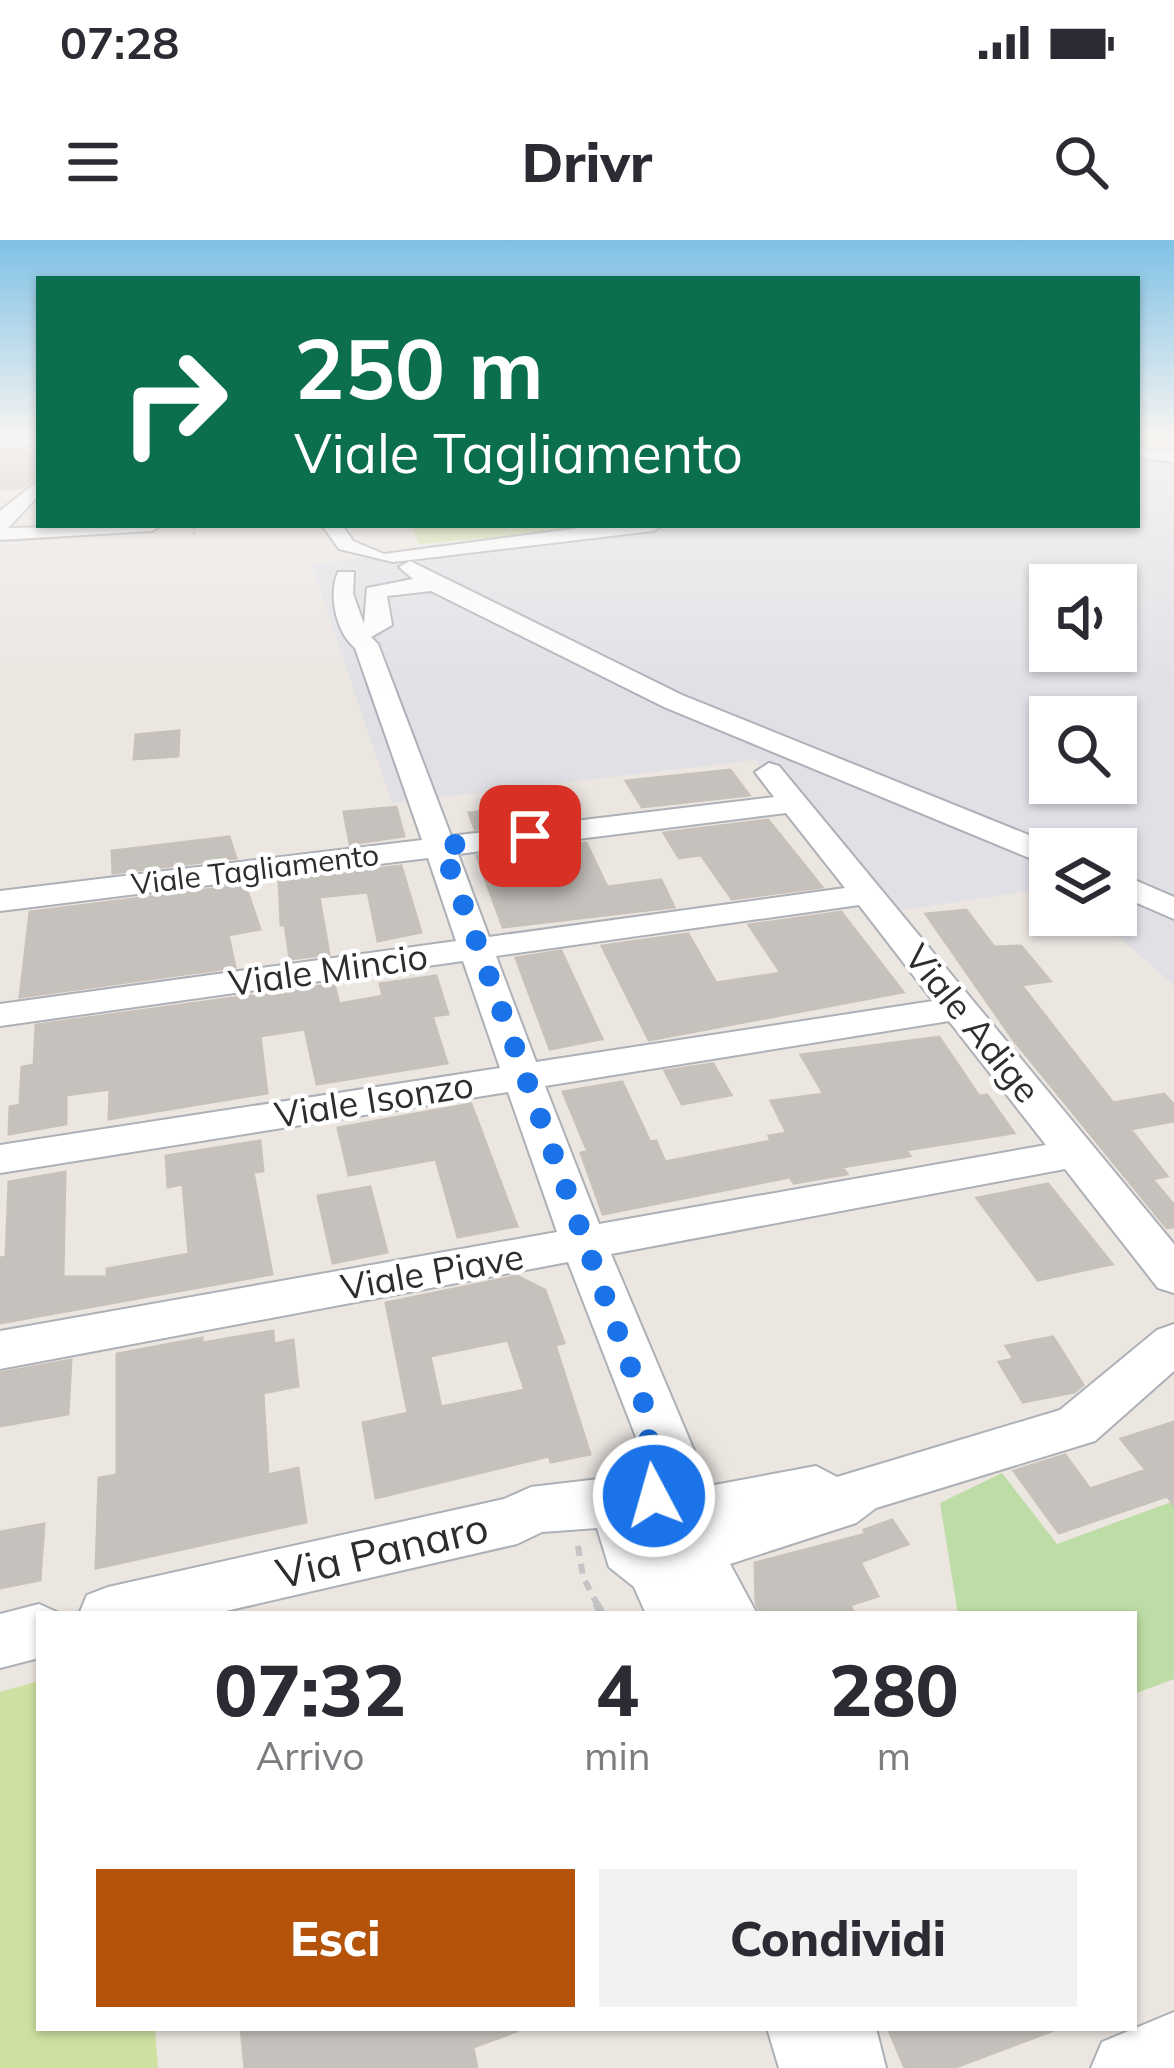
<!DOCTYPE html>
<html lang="it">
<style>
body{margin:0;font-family:Mulish,sans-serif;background:#f2f2f3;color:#2b2b33;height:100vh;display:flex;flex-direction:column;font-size:45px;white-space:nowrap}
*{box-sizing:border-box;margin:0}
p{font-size:39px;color:#7c7c81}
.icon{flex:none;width:66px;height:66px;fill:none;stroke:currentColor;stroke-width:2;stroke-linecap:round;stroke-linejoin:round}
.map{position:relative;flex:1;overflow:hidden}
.details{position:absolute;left:36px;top:1371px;width:1101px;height:420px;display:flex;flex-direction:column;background:#fff;border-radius:0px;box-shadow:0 3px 9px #0004}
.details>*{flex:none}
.banner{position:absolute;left:36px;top:36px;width:1104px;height:252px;border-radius:0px;box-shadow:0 3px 9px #0004;background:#0b6e4f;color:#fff;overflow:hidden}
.buttons{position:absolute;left:1029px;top:324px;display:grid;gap:24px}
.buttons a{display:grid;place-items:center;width:108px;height:108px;border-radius:0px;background:#fff;box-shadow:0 3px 9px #0004;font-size:60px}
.pin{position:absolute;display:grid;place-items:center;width:102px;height:102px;color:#fff;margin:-51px;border-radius:24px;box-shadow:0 6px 18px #0006}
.me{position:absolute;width:132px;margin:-66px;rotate:354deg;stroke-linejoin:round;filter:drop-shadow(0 0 9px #0008)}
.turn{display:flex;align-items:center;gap:42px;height:252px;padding:0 60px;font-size:54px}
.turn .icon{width:156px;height:156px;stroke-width:2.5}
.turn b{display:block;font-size:84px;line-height:102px}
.eta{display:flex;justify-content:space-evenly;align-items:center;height:204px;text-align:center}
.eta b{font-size:72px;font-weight:800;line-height:84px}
.primary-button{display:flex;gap:24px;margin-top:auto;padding:24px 60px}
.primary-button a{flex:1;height:138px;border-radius:0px;background:#b45309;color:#fff;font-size:48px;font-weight:800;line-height:138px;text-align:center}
.primary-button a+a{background:#f2f2f3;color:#2b2b33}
.status{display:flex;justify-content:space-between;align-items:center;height:84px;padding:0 60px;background:#fff;direction:ltr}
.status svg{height:33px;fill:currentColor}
header{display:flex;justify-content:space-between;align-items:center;height:156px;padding:0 60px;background:#fff;font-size:54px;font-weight:800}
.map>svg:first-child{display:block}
</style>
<div class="status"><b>07:28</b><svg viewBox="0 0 49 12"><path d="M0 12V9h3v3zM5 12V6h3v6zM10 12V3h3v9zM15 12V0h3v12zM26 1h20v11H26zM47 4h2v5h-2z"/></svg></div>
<header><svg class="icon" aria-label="menu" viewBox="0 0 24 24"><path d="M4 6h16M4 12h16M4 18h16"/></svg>Drivr<svg class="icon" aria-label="search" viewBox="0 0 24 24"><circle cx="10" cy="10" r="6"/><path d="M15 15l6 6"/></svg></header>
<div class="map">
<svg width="1174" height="1828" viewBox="0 0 1174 1828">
<rect width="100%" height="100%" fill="#ece6e1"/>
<!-- industrial -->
<path fill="#e1e0e6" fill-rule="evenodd" d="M1137,209L1174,221V745L1093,675H1116V609H1050V648L888,672L755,520L392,563L311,324L654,285H1137ZM1050,345H1116V411H1050ZM1050,477H1116V543H1050Z"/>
<!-- green -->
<path fill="#bedca5" d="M1002,1233L1057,1304L1174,1261V1439L1134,1454V1374H958L940,1263Z"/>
<!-- pitch -->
<path fill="#cfe1a2" d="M411,285H635L419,304Z
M39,1441V1788H155L158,1828H0V1452Z"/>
<!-- building -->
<path fill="#c5c1bc" stroke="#c8c1bb" stroke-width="3" fill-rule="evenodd" d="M39,211L35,238L22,248L0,249V212Z
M179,491L178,516L134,519L136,495Z
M730,530L749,555L642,567L626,541Z
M519,556L524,566L567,561L574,577L475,589L469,573L486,571L482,560Z
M396,567L404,596L350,604L344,572Z
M768,580L822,647L732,659L701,615L679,618L664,593Z
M229,597L236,618L113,633L112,611Z
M586,603L607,647L661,640L674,667L503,687L477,616Z
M401,626L421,692L378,701L368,652L319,657L329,714L290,719L285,685H281L279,641Z
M245,645L260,689L228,695L235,727L20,757L30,672Z
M966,670L994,707L1021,706L1050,741L1021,745L1113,863L1164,854L1174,865V881L1130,889L1167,936L1152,939L1174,965V987L1167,988L1013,799L926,674Z
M841,672L903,752L649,800L602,706L688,694L716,743L781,733L749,685Z
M561,711L602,799L550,809L516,718Z
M436,736L448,774L432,776L447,823L317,844L305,789L260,796L267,853L109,879L110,849L66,855V884L9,894L10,867L20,865L22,827L34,825L36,785L241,757L281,753L283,758L286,751L334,744L339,764L383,756L380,744Z
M939,797L979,856L987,855L1014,893L906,910L910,916L842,927L847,934L794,943L790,937L603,974L581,913L588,912L563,852L622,842L650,902L656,901L665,922L771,901L769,896L787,893L771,861L824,854L801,815Z
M713,824L731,855L682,864L665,831Z
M471,864L517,986L458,997L436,919L349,935L338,888Z
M260,901L263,931L253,932L272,1034L0,1083V1018L6,1017L9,942L65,932L63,1037H107V1029L189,1014L183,944L168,947L166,916Z
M1048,944L1112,1024L1038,1040L977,958Z
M370,947L387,1012L333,1023L318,956Z
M517,1036L545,1050L564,1103L555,1105L590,1214L551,1222L549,1216L376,1258L363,1183L408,1173L386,1063ZM508,1100L525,1150L441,1167L430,1116Z
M273,1091L274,1104L293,1100L298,1146L263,1153L268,1235L298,1228L306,1282L96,1328L99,1238L117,1235V1114L202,1098V1103Z
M1053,1097L1083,1145L1074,1152L1023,1162L999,1122L1014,1119L1006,1106Z
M71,1120L68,1174L0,1186V1133Z
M1174,1182V1265L1167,1256L1059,1293L1014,1231L1065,1215L1090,1249L1146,1230L1121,1199Z
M892,1280L908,1304L860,1322L878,1356L850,1365L854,1374H761L756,1363L755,1323L866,1294L864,1290Z
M44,1284L40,1340L0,1348V1292Z
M241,1788H517V1791L473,1807L477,1828H245Z
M888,1788H1053L1054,1790L953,1828H905Z"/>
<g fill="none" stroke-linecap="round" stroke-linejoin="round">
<!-- minor casing -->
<g stroke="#adb0b7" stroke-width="4">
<path id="minor" d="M39,197V206L0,208V198Z
M1137,208L1174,212V222L1137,218Z
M39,240V255L8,288L162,285L152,291L0,300V271Z
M322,285H342L353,301L384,314L603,285H663L653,291L393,322L339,309Z
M410,321L682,455L1061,608L1050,609V624L1039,622L664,467L431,351L387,356L392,385L371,397L378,404L451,596L774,557L755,532L769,523L779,526L1174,1004V1053L1158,1048L1065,929L611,1014L709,1246L816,1226L837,1237L1060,1170L1157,1090L1174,1084V1131L1095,1201L876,1268L856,1283L730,1324L757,1374H646L634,1347L609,1327L597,1288L542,1292L517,1304L213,1374H79L87,1355L108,1347L504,1259L531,1247L650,1233L568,1022L0,1129V1091L557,992L508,852L0,933V905L500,828L463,721L0,786V764L456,701L428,618L0,671V651L422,600L355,408C336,392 328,355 338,332H354L353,354L364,384L367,348L413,339L399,327ZM786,573L845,648L489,697L458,614ZM859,665L933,761L536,822L496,716ZM949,781L1046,905L599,984L545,846ZM661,1277L673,1285V1299L666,1305L653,1299V1283Z
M1116,632L1174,657V679L1116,654Z
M39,1364L61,1374H39V1418L0,1428V1374Z
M1174,1772V1828H1091L1102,1802Z
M767,1788H876L886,1828H779Z"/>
</g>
<!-- path-far2 -->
<path stroke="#c4c4c4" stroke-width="3" stroke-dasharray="4.5 3" stroke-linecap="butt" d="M194,285V295
M365,285H370"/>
<!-- path-far1 -->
<path stroke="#c4c4c4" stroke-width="6" stroke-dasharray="10 8" stroke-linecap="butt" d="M578,1306L583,1337L598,1366"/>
<!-- path -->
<path stroke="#c4c4c4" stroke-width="8" stroke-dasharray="14 9" stroke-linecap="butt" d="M596,1363L602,1374"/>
<!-- minor -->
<use href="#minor" fill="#fff" fill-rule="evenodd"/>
</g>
<!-- sky -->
<linearGradient id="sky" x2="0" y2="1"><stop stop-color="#7fc1e5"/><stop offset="0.43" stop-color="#f6f4f2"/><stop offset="1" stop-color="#f6f4f2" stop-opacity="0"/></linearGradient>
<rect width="1174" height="453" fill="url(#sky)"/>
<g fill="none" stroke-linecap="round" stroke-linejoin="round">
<!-- route -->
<path stroke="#1a73e8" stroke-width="21" stroke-dasharray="0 37.8" d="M530,596L442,606L646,1170L654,1256"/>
</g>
<g text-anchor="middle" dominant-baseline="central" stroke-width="9" stroke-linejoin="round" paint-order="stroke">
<!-- far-street labels -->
<g font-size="30" fill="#2d2d2d" stroke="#fff">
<text transform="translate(255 629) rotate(-7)">Viale Tagliamento</text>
</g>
<!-- street labels -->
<g font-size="36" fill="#2d2d2d" stroke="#fff">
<text transform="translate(328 729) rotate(-8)">Viale Mincio</text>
<text transform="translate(973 783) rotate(51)">Viale Adige</text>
<text transform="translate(374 859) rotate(-9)">Viale Isonzo</text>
<text transform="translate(432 1031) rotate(-10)">Viale Piave</text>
</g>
<!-- near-street labels -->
<g font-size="42" fill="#2d2d2d" stroke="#fff">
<text transform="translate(382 1310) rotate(-13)">Via Panaro</text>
</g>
</g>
</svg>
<div class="buttons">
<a><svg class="icon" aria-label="sound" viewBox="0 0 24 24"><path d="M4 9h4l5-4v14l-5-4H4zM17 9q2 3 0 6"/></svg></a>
<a><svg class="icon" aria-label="search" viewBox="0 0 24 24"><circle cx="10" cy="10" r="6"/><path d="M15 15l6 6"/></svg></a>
<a><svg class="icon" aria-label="layers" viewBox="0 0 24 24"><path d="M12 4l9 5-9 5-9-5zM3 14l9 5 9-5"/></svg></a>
</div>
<div class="pin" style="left:530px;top:596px;background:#d93025"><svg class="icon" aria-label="arrive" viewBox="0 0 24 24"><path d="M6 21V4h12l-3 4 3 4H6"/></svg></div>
<svg class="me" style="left:654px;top:1256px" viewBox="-20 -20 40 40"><circle r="17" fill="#1a73e8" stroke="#fff" stroke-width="3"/><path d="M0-11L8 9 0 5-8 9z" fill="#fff"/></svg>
<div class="banner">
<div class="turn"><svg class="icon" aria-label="right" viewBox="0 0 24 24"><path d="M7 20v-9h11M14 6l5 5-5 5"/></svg><div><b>250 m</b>Viale Tagliamento</div></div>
</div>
<section class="details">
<div class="eta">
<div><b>07:32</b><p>Arrivo</p></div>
<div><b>4</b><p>min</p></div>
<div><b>280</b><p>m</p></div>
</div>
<div class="primary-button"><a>Esci</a><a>Condividi</a></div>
</section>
</div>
